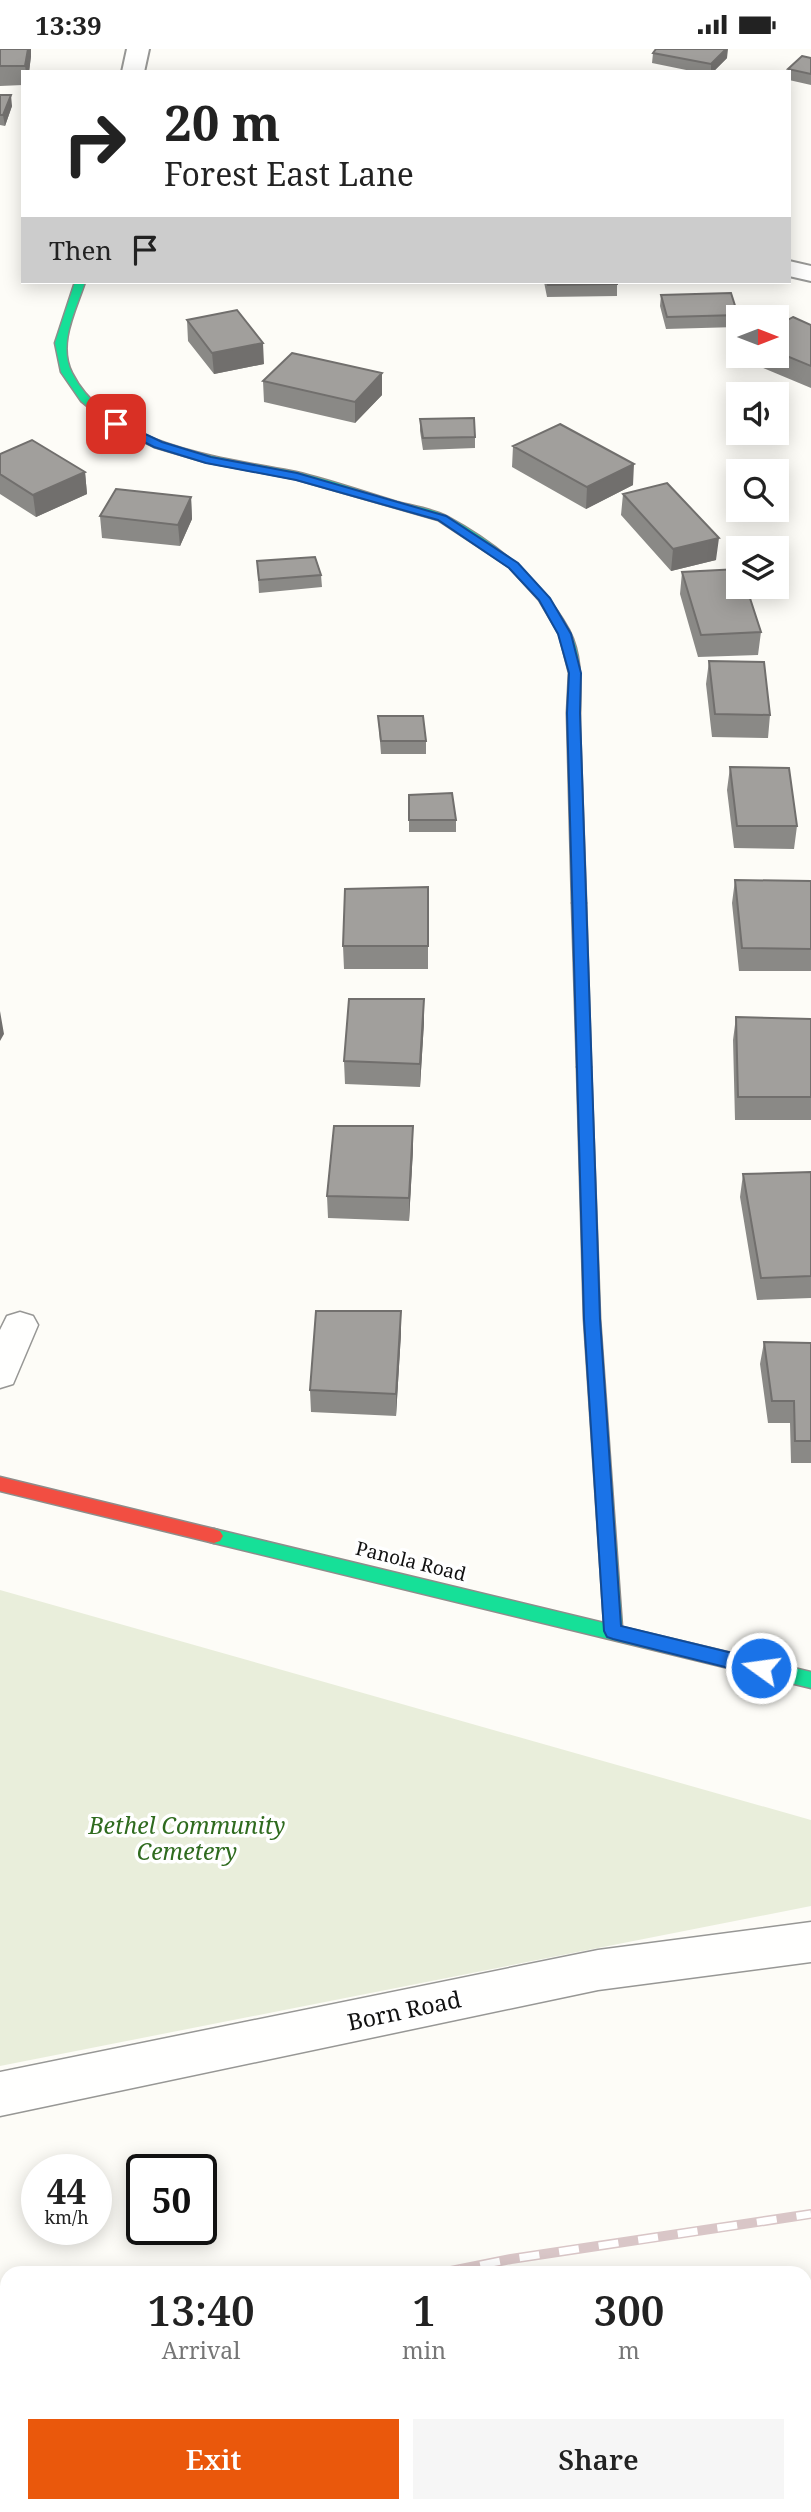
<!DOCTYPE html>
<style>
body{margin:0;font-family:"Noto Serif",serif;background:#f6f6f6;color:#222;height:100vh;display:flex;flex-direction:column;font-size:26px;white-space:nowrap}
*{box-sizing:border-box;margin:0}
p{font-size:23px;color:#767676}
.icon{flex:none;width:38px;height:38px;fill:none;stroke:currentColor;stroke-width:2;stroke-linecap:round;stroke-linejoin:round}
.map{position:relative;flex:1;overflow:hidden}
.details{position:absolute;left:0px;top:2217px;width:812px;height:247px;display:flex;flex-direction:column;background:#fff;border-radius:21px 21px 0 0;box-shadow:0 4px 18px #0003}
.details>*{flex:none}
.banner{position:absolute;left:21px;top:21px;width:770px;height:214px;border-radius:0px;box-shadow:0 4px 18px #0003;background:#fff;color:#222;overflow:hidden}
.needle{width:46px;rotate:90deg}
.tools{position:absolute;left:726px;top:256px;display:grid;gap:14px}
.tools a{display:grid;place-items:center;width:63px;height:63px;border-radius:0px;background:#fff;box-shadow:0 4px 18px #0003;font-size:35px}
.speed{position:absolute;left:21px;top:2105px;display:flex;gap:14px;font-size:35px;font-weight:700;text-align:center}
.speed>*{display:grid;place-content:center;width:91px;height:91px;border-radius:50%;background:#fff;box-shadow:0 4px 18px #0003;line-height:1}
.speed small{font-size:18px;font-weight:400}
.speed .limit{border:4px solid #111;border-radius:10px;background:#fff;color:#111}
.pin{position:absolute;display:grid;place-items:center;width:60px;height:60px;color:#fff;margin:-30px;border-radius:14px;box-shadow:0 4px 10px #0006}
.me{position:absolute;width:77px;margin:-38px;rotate:284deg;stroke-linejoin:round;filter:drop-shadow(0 0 5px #0008)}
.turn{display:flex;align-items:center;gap:24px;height:147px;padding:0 28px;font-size:32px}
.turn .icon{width:91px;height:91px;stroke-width:2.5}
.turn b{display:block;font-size:49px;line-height:60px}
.then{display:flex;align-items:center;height:66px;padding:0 28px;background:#0003;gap:14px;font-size:26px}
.eta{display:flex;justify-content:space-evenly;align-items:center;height:119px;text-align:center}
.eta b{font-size:42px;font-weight:600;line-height:49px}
.action{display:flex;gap:14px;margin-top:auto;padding:14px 28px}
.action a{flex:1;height:80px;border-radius:0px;background:#ea580c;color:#fff;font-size:28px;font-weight:600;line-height:80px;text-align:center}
.action a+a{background:#f6f6f6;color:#222}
.status{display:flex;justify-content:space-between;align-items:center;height:49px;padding:0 35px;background:#fff;direction:ltr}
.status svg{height:19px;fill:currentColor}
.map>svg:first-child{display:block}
</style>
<div class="status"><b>13:39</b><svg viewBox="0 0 49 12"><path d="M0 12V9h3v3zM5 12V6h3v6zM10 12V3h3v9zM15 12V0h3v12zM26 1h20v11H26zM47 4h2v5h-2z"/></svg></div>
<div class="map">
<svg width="811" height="2463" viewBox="0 0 811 2463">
<rect width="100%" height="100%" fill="#fdfcf7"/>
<!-- cemetery -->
<path fill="#e9eedb" d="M0,1541L811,1771V1857L0,2017Z"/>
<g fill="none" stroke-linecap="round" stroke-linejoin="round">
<!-- lane casing -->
<g stroke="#979795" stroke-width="3">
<path id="lane" d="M20,1263L33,1267L38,1276L13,1335L0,1339V1281L7,1267Z
M811,1873V1913L598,1941L0,2067V2023L598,1901Z"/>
</g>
<!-- street casing -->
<g stroke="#979795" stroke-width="4">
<path id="street" d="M127,0H149L144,23H122Z
M789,212L811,217V232L789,227Z"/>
</g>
<!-- fast casing -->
<g stroke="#8e8d8b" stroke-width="3">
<path id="fast" d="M75,233H85C76,261 57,295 72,324C109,398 225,409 296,423C330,431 364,443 397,453C413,457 433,460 448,468C498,495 541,531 569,581C585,612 579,647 580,680C582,738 584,796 586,854L584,857L579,858L572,854L567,664L569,624L559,585L539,551L509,518L438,471L295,430L205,413L154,398L112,377L81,352L61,323L55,294Z
M584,1013L591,1018L600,1270L622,1578L811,1623V1639L214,1494L208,1492L205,1487L208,1482L214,1480L604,1574L584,1270L577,1018Z"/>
</g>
<!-- jam casing -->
<g stroke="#8e8d8b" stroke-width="3">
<path id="jam" d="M579,850L586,854L591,1018L584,1023L577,1018L572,854Z
M0,1428L214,1480L220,1482L223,1487L220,1492L214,1494L0,1442Z"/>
</g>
<!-- lane -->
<use href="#lane" fill="#fffffe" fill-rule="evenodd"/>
<!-- street -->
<use href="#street" fill="#fffffe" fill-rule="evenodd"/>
<!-- fast -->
<use href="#fast" fill="#16e098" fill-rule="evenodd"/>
<!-- jam -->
<use href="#jam" fill="#f24e42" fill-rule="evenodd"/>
<!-- rail casing -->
<g stroke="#d9c6c7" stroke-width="10">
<path id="rail" d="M441,2224L511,2210L811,2165
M0,2315L7,2314"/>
</g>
<!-- rail -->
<use href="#rail" stroke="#fff" stroke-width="7" stroke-dasharray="20" stroke-linecap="butt"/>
</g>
<!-- wall -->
<path fill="#8a8986" d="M0,0H31V7L29,23H23V36L0,37Z
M653,4L727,9L713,23H696L652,14Z
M811,9V36L789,31L788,20Z
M0,46L12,57L5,77L0,76Z
M544,233H617V247L547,248Z
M661,246L738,266L737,278L666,280L660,257Z
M187,271L264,315L214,325L188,292Z
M811,276V339L749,313L750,306H777V277Z
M263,332L382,346L355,374L264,353Z
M420,370L475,388V399L423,401L420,382Z
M513,397L633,436L586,460L512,418Z
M0,405L85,423L87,445L36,468L0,445Z
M623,445L716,511L671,522L621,466Z
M191,448L192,470L180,497L102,489L100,467Z
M257,512L321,526L322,538L259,544Z
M682,523L761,583L758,606L698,608L680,545Z
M709,612L770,666L768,689L712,688L706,635Z
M378,667L426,692V705H381Z
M730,718L797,777L794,800L734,799L727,741Z
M409,746L456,771V783H409Z
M735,831L811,832V922H739L732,854Z
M428,838V920H344L343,897Z
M424,950V973L420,1038L345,1035L344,1012Z
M736,968L811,970V1071H735L733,991Z
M413,1077V1100L409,1172L328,1169L327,1147Z
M811,1123V1249L757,1251L740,1148L743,1125Z
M401,1262V1284L396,1367L311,1363L310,1341Z
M764,1293L811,1294V1414H791L790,1374H768L760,1315Z"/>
<!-- shaded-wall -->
<path fill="#716f6d" d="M28,0H31V7L29,23H26L25,17Z
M726,0H728L727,9L713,23H711V15Z
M11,46L12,57L5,77L3,66Z
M263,294L264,315L214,325L212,304Z
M382,324V346L355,374V353Z
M634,415L633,436L586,460L587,438Z
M85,423L87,445L36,468L33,446Z
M191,448L192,470L180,497L178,476Z
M719,489L716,511L671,522L673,500Z
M424,950V973L420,1038V1015Z
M0,962L4,985L0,992Z
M413,1077V1100L409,1172V1149Z
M401,1262V1284L396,1367V1345Z"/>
<!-- building -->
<path fill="#a19f9c" stroke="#716f6d" stroke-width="2" d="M0,0H28L25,17H0Z
M656,0H726L711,15L653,4Z
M802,7L811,9V25L788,20Z
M0,46H11L3,66H0Z
M547,233H617V235L548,236Z
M731,244L738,266L667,268L661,246Z
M237,261L263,294L212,304L187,271Z
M793,268L811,276V317L777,303V277Z
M292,304L382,324L355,353L263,332Z
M474,369L475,388L423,389L420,370Z
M560,375L634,415L587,438L513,397Z
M32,391L85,423L33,446L0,425V405Z
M667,434L719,489L673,500L623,445Z
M116,440L191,448L178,476L100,467Z
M315,508L321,526L259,531L257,512Z
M738,520V537H746L761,583L701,586L682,523Z
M709,612L764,613L770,666L715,665Z
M378,667H423L426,692H381Z
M730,718L789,719L797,777H737Z
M452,744L456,771H409V746Z
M735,831L811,832V900L742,899Z
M428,838V897H343L345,840Z
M349,950H424L420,1015L344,1012Z
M736,968L811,970V1048H738Z
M334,1077H413L409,1149L327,1147Z
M811,1123V1227L761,1229L743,1125Z
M316,1262H401L396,1345L310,1341Z
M764,1293L811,1294V1392H795L794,1352H772Z"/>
<!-- route -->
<path fill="#1a73e8" stroke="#114b97" stroke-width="2" d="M112,373H120L162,393L211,408L297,424L446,467L518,514L550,549L571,585L581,624L580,664L600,1270L621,1577L761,1611L768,1614L770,1619L768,1625L761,1627L613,1590L607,1588L604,1582L584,1270L567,664L569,624L558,585L539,551L509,519L438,471L296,431L206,414L154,398L112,377Z"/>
<g text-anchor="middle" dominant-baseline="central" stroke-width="7" stroke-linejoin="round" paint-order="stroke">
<!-- street labels -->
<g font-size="19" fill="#111" stroke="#fff">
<text transform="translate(411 1512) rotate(14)">Panola Road</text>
</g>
<!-- near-park labels -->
<g font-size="23" font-style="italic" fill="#2f6b1f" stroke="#fff">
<text x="187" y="1776">Bethel Community<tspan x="187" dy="26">Cemetery</tspan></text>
</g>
<!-- near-street labels -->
<g font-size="23" fill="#111" stroke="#fff">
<text transform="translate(404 1961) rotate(-12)">Born Road</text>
</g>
</g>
</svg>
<div class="tools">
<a><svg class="needle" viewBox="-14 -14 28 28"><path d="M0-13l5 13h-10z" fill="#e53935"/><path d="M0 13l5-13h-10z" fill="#767676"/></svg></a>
<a><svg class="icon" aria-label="sound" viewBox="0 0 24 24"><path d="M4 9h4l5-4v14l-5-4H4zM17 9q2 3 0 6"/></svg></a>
<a><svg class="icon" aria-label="search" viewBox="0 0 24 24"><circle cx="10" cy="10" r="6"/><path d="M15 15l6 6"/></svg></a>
<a><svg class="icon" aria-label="layers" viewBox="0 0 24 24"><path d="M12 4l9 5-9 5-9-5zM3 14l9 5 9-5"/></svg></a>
</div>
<div class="speed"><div>44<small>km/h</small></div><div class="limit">50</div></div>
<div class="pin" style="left:116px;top:375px;background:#d93025"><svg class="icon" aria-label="arrive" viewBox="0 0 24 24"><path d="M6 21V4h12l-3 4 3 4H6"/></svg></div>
<svg class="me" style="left:761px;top:1619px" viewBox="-20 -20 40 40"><circle r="17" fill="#1a73e8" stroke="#fff" stroke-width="3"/><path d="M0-11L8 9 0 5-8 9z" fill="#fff"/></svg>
<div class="banner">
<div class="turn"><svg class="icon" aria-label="right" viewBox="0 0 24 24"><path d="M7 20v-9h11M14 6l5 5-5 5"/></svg><div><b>20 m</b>Forest East Lane</div></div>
<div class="then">Then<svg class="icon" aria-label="arrive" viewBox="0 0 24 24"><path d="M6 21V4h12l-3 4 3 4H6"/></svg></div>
</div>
<section class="details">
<div class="eta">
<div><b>13:40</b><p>Arrival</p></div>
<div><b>1</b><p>min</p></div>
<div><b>300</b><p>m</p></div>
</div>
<div class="action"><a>Exit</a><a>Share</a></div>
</section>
</div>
